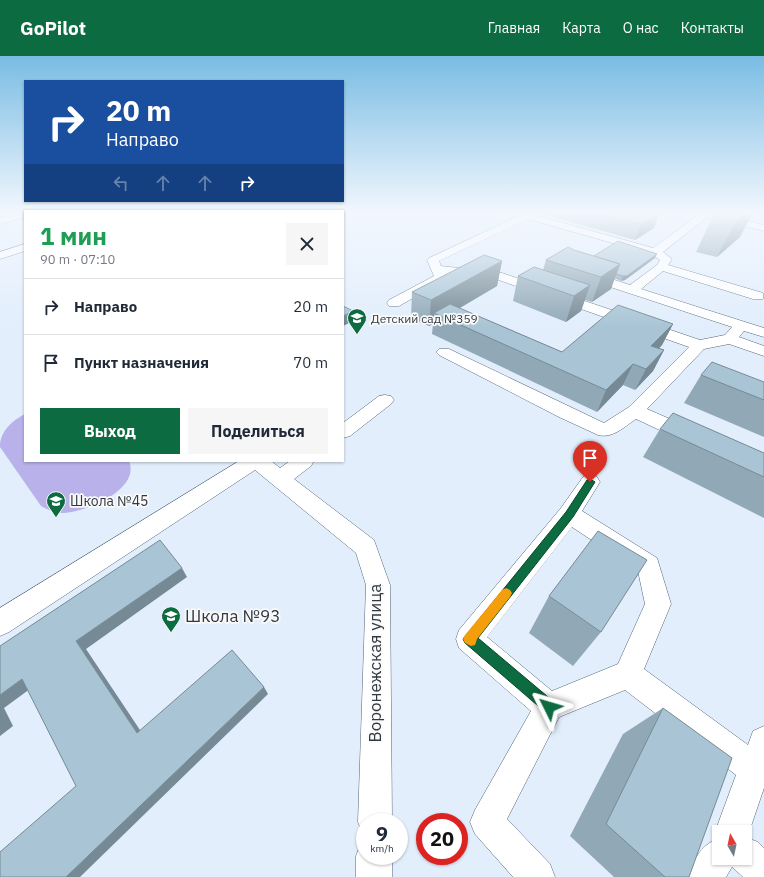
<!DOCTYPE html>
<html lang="ru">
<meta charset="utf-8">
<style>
body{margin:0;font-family:"IBM Plex Sans",sans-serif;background:#f6f6f7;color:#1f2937;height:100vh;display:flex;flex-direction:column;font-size:15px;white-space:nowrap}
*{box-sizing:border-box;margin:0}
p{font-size:13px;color:#747a83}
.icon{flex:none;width:22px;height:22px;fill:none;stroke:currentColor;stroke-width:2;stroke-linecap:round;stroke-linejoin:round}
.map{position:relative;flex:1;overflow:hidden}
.drawer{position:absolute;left:24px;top:154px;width:320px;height:252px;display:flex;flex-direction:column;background:#fff;border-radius:0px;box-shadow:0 1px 3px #0004}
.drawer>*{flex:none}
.guide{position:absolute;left:24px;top:24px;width:320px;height:122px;border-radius:0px;box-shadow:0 1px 3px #0004;background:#1a4fa0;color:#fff;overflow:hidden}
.needle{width:26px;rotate:351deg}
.buttons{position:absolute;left:712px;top:769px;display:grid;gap:8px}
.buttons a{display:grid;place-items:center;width:40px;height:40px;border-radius:0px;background:#fff;box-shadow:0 1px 3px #0004;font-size:20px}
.speed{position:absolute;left:356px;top:757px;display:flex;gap:8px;font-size:20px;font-weight:700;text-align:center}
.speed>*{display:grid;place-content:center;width:52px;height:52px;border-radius:50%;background:#fff;box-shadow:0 1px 3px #0004;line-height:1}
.speed small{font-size:10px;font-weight:400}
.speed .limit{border:6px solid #d22;background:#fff;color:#111}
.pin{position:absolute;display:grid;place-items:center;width:34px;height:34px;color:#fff;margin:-41px -17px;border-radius:50% 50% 50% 0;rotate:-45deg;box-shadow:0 0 4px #0007}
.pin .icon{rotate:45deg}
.me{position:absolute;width:44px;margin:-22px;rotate:310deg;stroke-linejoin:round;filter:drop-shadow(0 0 3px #0008)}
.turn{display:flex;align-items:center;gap:14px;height:84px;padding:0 16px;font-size:18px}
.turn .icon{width:52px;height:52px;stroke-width:2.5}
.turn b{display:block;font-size:28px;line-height:34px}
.lanes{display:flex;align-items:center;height:38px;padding:0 16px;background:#0003;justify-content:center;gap:20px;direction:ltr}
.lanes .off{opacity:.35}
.round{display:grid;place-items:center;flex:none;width:42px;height:42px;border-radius:0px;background:#f6f6f7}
.summary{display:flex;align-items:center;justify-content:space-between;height:68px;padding:0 16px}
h1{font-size:24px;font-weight:800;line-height:30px;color:#1e9e55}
.button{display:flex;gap:8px;margin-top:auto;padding:8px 16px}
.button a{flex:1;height:46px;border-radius:0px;background:#0c6b40;color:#fff;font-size:16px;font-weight:800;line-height:46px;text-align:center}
.button a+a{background:#f6f6f7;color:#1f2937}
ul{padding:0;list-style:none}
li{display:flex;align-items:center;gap:12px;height:56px;padding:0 16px;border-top:1px solid #e0e1e3}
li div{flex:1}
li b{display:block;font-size:15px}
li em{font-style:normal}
header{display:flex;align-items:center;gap:24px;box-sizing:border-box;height:56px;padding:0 20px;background:#0c6b40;color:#fff}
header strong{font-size:19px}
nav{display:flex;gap:22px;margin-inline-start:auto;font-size:14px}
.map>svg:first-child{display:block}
</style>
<header>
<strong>GoPilot</strong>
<nav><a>Главная</a><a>Карта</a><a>О нас</a><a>Контакты</a></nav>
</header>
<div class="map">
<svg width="764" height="821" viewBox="0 0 764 821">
<rect width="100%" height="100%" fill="#e2eefc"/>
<!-- green -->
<path fill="#b8b1ea" d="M25,358V405H129C141,434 85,456 64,457C55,457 48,454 41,450L0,391C0,375 12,365 25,358Z"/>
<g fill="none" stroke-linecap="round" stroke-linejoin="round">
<!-- minor casing -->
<g stroke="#536578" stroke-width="1">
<path id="minor" d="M21,156H25V161L0,168V162Z
M702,156H710L711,158L663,196L672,203L668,209L763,237V243H753L663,215L641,233L764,272V281L744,275L739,281L764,290V300L729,288L704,293L647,353L695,374L697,379L695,384L688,385L681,384L636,363C625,370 613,383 598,379L559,361L439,299L436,296L439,293H449L604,367L629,351L689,291L496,223L445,218L447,221L445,224L399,250H389L387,247L389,244L434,220L427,204L429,202L523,158H531L653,192ZM528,163L651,198L660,204L657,209L630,229L587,215L581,219L583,222L732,271L725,279L700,284L502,217L441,210L439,205Z
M25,188V195L0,203V196Z
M385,339L391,340L394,344L391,348L350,380L343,382V367L379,340Z
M239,405H271L280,412L290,405H314L311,410L294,423L374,484L390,529L392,766H365V779L363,778L358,766L366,529L356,497L255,414L9,576L0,580V552Z
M590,418L597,421L600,426L582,455L657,502L671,548L644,613L748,689L753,675L764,670V732L747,782L758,786L764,792V821H743L732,811L726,821H687C694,804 700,790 717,783L715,776L736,719L625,634L559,661L507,763L550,808L555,821H513L475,778L470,766L475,754L531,655L459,592L456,583L459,574L561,452L583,421ZM572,471L638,515L645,548L618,608L552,635L487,581ZM719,776H745V802H719Z
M365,786V800H392V821H356V800L361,787Z"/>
</g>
<!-- major casing -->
<g stroke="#536578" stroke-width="1">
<path id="major" d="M694,156H712L764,169V175L695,158Z"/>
</g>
<!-- minor -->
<use href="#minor" fill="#fff" fill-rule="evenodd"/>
<!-- major -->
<use href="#major" fill="#fff" fill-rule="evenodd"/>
</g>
<!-- wall -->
<path fill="#91a9b7" d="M18,156H25V166L22,164Z
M535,156H660L654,172L635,184Z
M753,156L740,181L717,201L696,196L713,160Z
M574,194L594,200L655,202L625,224L621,225L614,222L611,233L592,246L585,244L581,255L566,266L513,245L518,220L543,214L546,204Z
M502,205L497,230L460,252L562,296L673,268L662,289L659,292L664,294L653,315L635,334L623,329L597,356L432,278L433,268L429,270L411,262L412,236Z
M701,319L764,326V381L684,347Z
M660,373L764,397V462L643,401Z
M549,540L601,576L573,610L529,577Z
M663,652L689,821H614L570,780L623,678Z"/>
<!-- shaded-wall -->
<path fill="#768a95" d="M660,156L654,172L635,184L641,168Z
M747,156H753L740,181L717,201L736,165Z
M657,198L655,202L625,224L621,225L623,220Z
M502,205L497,230L444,261L434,257L433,268L429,270L431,244Z
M620,208L611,233L592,246L601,221Z
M590,229L581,255L566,266L574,240Z
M353,255V265L343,270V260Z
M673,268L662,289L641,311L651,290Z
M664,294L653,315L635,334L646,313Z
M633,308L623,329L597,356L606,334Z
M182,512L187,521L86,593L146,683L137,677L76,585Z
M22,623L34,630L4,652L13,670L0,680V639Z
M264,631L268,638L80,821H66Z"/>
<!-- building -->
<path fill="#a9c5d5" stroke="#768a95" d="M19,156H25V160Z
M596,156H660L641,168Z
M719,156H747L736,165L713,160Z
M618,185L657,198L627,220H623L616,218L620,208L594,200Z
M568,191L574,194L620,208L601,221L546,204Z
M484,199L502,205L431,244L412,236Z
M534,211L590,229L574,240L518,220Z
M450,248L562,296L618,249L673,268L651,290L664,294L646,313L633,308L606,334L434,257Z
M343,250L353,255L343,260Z
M712,306L764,326V344L701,319Z
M673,357L764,397V421L660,373Z
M598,475L647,504L601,576L549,540Z
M160,484L182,512L76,585L137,677L232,594L264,631L66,821H0V796L76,730L22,623L0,639V590Z
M663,652L732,702L689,821H665L606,768Z"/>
<!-- sky -->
<linearGradient id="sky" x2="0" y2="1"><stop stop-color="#79bce3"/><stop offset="0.58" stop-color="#f2f7fe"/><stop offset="1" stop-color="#f2f7fe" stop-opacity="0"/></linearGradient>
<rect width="764" height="271" fill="url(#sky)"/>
<!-- route -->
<path fill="#0c6b40" stroke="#08462a" d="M590,423L595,426L573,461L478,582L554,646L556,651L554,655L549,657L544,655L465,587L463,583L566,456L587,424Z"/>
<!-- slow -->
<path fill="#f59e0b" d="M506,532L510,534L512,537L510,541L477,583L475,589L471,590L465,587L463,583L465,579L502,534Z"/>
<!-- icons -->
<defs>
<g id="school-pin" transform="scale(1)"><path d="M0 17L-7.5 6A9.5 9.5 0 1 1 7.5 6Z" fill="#0c6b40" stroke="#fafafa"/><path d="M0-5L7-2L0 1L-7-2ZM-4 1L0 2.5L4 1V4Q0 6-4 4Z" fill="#fff"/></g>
</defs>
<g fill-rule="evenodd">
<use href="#school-pin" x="357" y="262"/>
<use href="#school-pin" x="56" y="445"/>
<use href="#school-pin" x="171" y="560"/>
</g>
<g text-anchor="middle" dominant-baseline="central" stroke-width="3.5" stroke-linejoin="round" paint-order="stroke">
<!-- far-poi labels -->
<g font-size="12" fill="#303840" stroke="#fafafa" text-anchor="start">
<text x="371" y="262">Детский сад №359</text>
</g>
<!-- poi labels -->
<g font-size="14" fill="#303840" stroke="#fafafa" text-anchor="start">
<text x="70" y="445">Школа №45</text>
</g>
<!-- near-poi labels -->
<g font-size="17" fill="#303840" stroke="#fafafa" text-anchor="start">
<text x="185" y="560">Школа №93</text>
</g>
<!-- near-street labels -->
<g font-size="17" fill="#303840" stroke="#fafafa">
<text transform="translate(375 607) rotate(-90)">Воронежская улица</text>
</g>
</g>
</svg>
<div class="buttons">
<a><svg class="needle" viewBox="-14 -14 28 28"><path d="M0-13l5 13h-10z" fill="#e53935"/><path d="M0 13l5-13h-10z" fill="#747a83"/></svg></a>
</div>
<div class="speed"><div>9<small>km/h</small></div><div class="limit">20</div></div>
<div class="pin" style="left:590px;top:426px;background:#d93025"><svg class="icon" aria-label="arrive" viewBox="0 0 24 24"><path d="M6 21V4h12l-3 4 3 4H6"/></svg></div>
<svg class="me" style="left:549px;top:651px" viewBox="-20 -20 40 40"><path d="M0-17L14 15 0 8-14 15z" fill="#0c6b40" stroke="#fff" stroke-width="4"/></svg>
<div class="guide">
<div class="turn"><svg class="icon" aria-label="right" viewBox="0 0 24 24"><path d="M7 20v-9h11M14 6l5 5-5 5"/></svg><div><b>20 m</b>Направо</div></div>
<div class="lanes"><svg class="icon off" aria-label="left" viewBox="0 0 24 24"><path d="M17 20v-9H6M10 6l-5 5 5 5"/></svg><svg class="icon off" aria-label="ahead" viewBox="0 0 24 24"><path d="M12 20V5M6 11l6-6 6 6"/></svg><svg class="icon off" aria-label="ahead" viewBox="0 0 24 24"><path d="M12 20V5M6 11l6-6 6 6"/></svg><svg class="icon" aria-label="right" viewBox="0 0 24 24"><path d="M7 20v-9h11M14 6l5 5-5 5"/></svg></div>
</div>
<section class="drawer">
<div class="summary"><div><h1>1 мин</h1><p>90 m · 07:10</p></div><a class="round"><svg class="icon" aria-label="close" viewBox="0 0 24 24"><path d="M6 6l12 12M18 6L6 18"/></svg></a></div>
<ul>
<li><svg class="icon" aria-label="right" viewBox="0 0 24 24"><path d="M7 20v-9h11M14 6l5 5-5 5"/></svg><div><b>Направо</b></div><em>20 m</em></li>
<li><svg class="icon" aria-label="arrive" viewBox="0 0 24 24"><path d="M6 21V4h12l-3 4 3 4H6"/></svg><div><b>Пункт назначения</b></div><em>70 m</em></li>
</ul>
<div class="button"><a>Выход</a><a>Поделиться</a></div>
</section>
</div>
